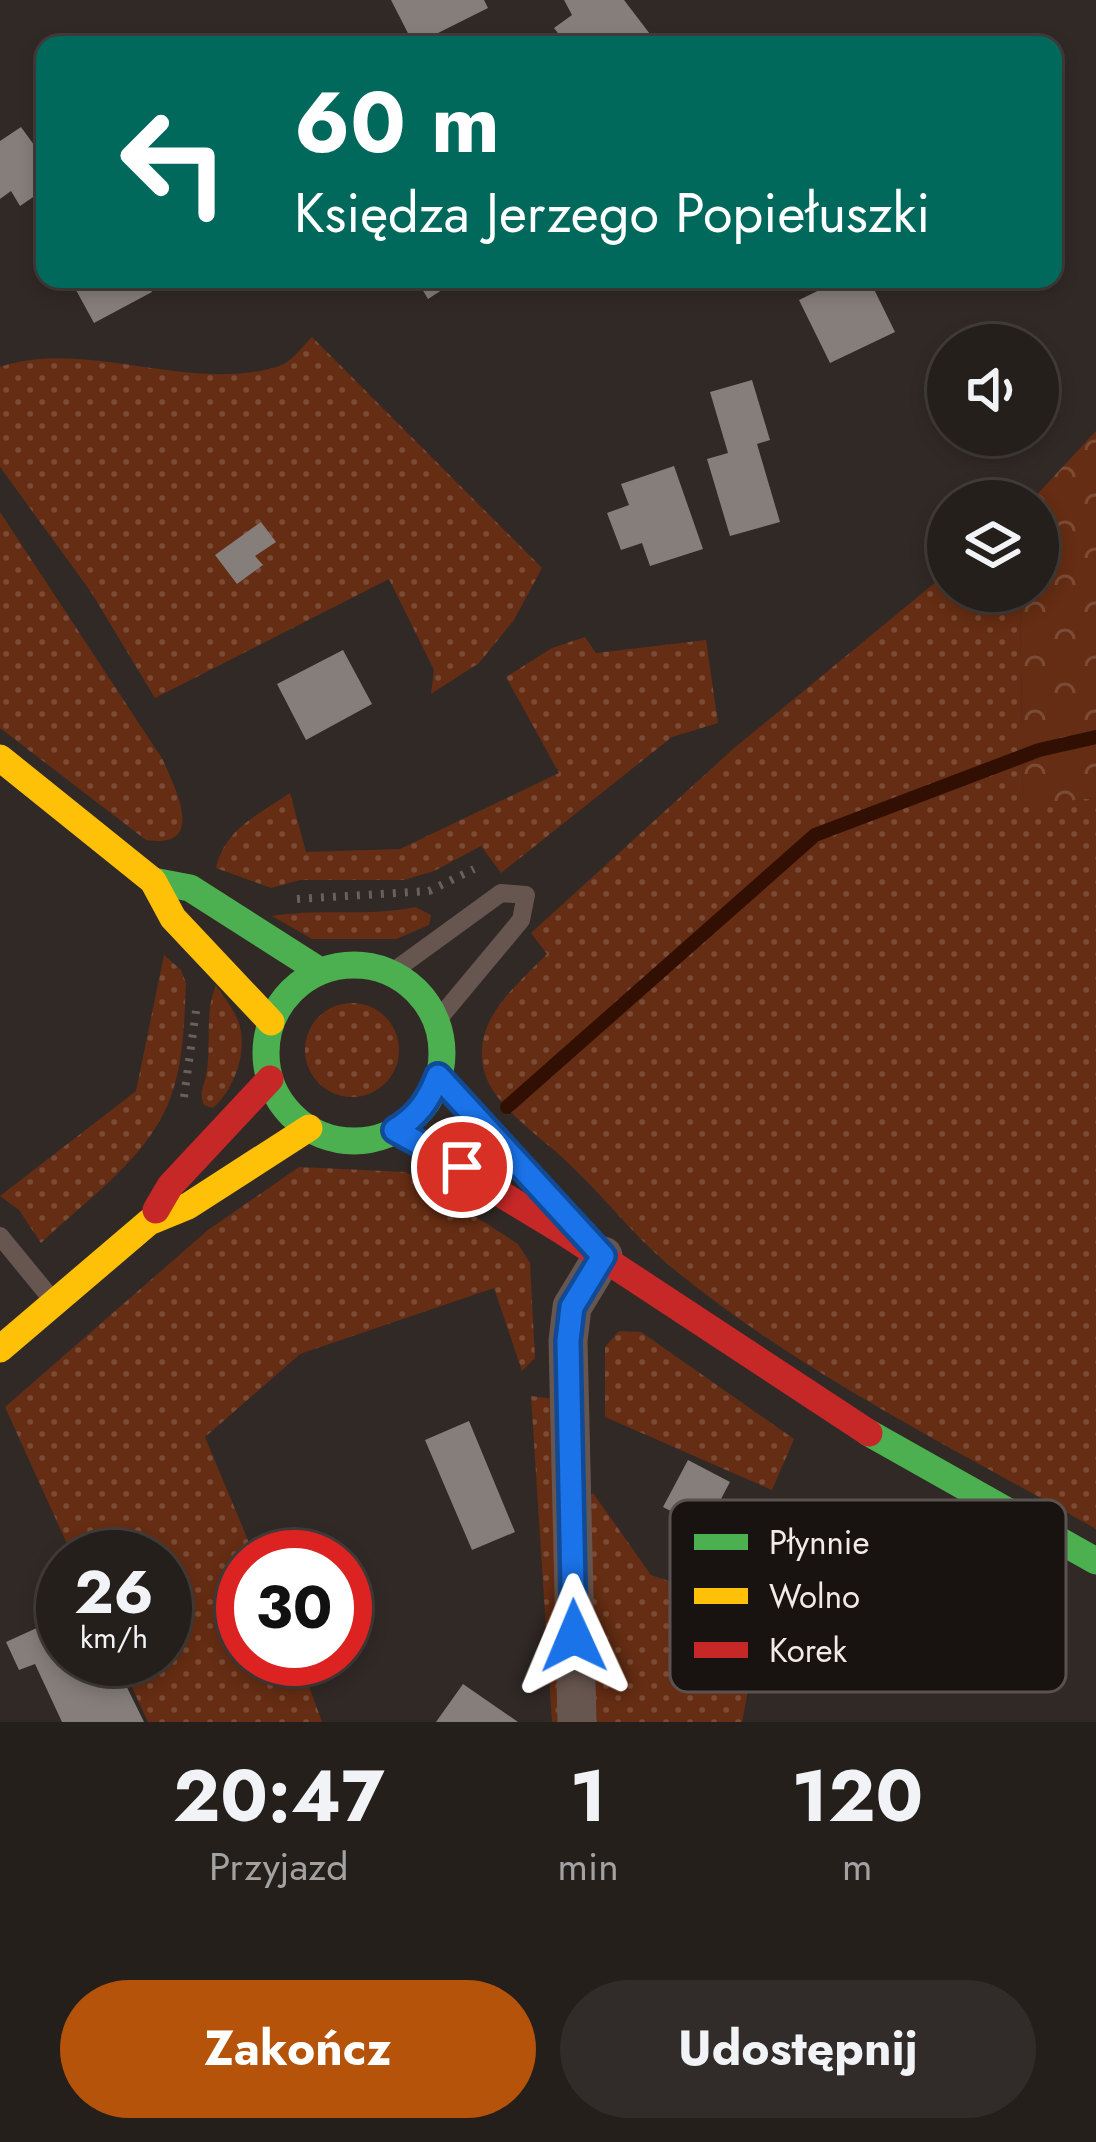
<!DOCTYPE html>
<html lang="pl">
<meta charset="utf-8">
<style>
body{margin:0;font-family:Jost,sans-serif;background:#312c29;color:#f1f3f6;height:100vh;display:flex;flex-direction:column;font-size:45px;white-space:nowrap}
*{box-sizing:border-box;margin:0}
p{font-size:39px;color:#a3a2a3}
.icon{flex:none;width:66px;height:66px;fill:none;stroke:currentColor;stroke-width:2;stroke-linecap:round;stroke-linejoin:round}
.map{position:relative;height:1722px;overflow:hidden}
.sheet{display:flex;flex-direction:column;background:#251f1c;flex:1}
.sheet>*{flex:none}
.banner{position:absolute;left:36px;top:36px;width:1026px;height:252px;border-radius:24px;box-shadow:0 6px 18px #0003,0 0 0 3px #423d3b;background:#00695c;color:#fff;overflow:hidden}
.tools{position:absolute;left:927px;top:324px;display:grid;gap:24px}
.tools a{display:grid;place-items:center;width:132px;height:132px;border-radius:50%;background:#251f1c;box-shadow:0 6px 18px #0003,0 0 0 3px #423d3b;font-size:60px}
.speed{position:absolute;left:36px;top:1530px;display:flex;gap:24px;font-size:60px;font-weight:700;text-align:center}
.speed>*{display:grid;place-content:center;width:156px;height:156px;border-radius:50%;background:#251f1c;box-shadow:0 6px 18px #0003,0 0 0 3px #423d3b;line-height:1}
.speed small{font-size:30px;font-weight:400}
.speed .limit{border:18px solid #d22;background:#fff;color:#111}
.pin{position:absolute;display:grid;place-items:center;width:102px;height:102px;color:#fff;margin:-51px;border:6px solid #fff;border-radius:50%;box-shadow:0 3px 12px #0007}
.me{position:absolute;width:132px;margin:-66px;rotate:359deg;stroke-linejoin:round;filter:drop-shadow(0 0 9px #0008)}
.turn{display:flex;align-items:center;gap:42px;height:252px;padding:0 60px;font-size:54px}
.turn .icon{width:156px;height:156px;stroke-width:2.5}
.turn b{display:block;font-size:84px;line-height:102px}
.eta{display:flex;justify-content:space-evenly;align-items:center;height:204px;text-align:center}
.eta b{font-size:72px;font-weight:700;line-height:84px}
.cta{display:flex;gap:24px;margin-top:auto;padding:24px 60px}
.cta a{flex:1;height:138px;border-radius:72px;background:#b45309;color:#fff;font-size:48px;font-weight:700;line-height:138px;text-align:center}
.cta a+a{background:#312c29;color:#f1f3f6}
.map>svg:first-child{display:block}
</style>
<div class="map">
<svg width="1096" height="1722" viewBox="0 0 1096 1722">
<defs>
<pattern id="green-dots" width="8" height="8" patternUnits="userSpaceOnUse" patternTransform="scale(3)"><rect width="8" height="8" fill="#652d13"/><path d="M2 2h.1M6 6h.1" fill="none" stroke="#7c4b35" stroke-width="1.8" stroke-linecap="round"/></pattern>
<pattern id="forest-crowns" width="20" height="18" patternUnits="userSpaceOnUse" patternTransform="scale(3)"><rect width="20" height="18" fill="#652d13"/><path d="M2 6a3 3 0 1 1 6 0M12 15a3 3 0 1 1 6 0" fill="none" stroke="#7c4b35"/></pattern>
</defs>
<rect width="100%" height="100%" fill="#312926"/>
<!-- green -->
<path fill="url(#green-dots)" d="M312,337L542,568L514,620L479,663L431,694L434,670L389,579L155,698L91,592L0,467V367C86,338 186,393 277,367C291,363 302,347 312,337Z
M0,512L163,760C176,790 207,849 146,840L0,728Z
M948,572V591H1020L1023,804L1096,798V1529C954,1448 804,1375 676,1271C634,1237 606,1198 567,1162C541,1137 490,1104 483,1067C474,1018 516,986 547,954L531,933L733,749Z
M585,637L596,653L706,640L718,723L672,737L501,873L481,846L434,871L404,880H300L271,888L216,868C225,829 258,815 290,793L306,852L400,849L559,773L506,677L552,648Z
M415,907L431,915L429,925L396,939H312L272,916C319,908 370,917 415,907Z
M164,955L181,970L186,983C184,1023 184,1066 168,1104C145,1160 84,1202 41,1243L19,1210L0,1196L136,1091Z
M216,985C223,996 232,1007 237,1018C250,1047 235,1089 213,1108L204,1105C199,1092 203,1089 206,1076C212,1046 204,1013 216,985Z
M305 1050a47 47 0 1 1 94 0a47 47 0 1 1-94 0Z
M299,1167L406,1172L518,1244L530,1263L535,1358L522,1371L494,1288L300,1354L205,1437L255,1557H243V1659H299L322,1722H148L119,1659H165V1557H73L5,1407L208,1230Z
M619,1331L641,1332L794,1439L772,1490L605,1417V1347Z
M531,1396L554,1399L568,1722H552Z
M593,1493L651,1575L725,1600L762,1618L742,1722H593L583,1503Z"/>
<!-- forest -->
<path fill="url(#forest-crowns)" d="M1096,431V798L1023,805L1020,591H1038V501H1031Z"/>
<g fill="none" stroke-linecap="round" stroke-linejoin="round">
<!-- stream -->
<path stroke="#320f03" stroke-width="14" d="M507,1107L815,835L1039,750L1096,737"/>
</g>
<!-- building -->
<path fill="#857e7b" d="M391,0H484L488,8L414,45Z
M564,0H624L653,38L644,45H567L554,28L572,15Z
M21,127L45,160V189L20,206L11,191L0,199V141Z
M70,279H145L152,292L94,323Z
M416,279H459L428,299Z
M842,279H869L895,332L830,363L799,300Z
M752,380L770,440L757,444L780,522L730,536L707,459L728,453L710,392Z
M674,466L703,549L650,566L642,543L621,550L607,513L629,505L621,484Z
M261,522L276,542L255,556L263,565L237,584L215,555Z
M343,650L372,704L306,740L277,684Z
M469,1421L515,1532L472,1550L425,1440Z
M688,1460L730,1482L705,1529L663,1507Z
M63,1616V1659H113L144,1722H62L35,1664L19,1670L6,1642Z
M463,1684L518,1722H436Z"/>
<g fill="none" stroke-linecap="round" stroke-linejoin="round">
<!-- path -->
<path stroke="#6a5f5a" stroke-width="8" stroke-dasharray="3 9" stroke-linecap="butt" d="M297,899L429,891L474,869
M184,1097L196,1011"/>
<!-- lane -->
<path stroke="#675650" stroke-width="18" d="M391,973L501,893L526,895L521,920L436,1022
M0,1236L50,1297"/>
<!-- street -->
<path stroke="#675650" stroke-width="39" d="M577,1722L568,1341L572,1307L603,1256"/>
<!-- fast -->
<path stroke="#4caf50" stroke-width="27" d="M153,881L190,888L320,971
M266 1053a88 88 0 1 1 176 0a88 88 0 1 1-176 0Z
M438,1076L557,1205
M869,1433L1096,1561"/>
<!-- slow -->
<path stroke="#ffc107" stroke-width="27" d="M0,758L153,881L173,918L271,1022
M0,1349L149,1222L188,1206L309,1128"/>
<!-- jam -->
<path stroke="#c62828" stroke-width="27" d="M395,1130L562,1231L869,1433
M156,1210L170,1186L270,1079"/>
</g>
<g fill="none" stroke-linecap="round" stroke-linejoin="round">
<!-- route casing -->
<g stroke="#114b97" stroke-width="30">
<path id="route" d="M462,1167L395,1130C417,1117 429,1100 438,1076L603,1256L572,1307L568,1341L574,1636"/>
</g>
<!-- route -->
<use href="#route" stroke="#1a73e8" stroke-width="21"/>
</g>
<!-- legend -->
<rect x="670" y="1500" width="396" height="192" rx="18" fill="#181210" stroke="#5a5250" stroke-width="3"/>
<rect x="694" y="1534" width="54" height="16" fill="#4caf50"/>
<rect x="694" y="1588" width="54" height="16" fill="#ffc107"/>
<rect x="694" y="1642" width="54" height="16" fill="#c62828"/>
<g font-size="33" fill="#f3e9e5">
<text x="769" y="1554">Płynnie</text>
<text x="769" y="1608">Wolno</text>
<text x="769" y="1662">Korek</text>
</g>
</svg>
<div class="tools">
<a><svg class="icon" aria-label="sound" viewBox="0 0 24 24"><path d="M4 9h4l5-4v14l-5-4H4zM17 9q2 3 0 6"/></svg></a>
<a><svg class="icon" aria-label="layers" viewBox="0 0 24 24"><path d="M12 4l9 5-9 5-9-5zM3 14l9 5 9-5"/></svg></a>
</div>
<div class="speed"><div>26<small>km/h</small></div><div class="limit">30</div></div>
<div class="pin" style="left:462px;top:1167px;background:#d93025"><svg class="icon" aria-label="arrive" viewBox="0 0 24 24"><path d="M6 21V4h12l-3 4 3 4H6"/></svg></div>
<svg class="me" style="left:574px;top:1636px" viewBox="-20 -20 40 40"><path d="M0-17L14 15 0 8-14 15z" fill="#1a73e8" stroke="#fff" stroke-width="4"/></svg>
<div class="banner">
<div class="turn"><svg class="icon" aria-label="left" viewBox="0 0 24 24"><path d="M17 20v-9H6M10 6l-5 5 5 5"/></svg><div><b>60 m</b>Księdza Jerzego Popiełuszki</div></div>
</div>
</div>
<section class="sheet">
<div class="eta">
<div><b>20:47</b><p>Przyjazd</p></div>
<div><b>1</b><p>min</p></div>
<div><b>120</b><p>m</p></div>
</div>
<div class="cta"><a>Zakończ</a><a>Udostępnij</a></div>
</section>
